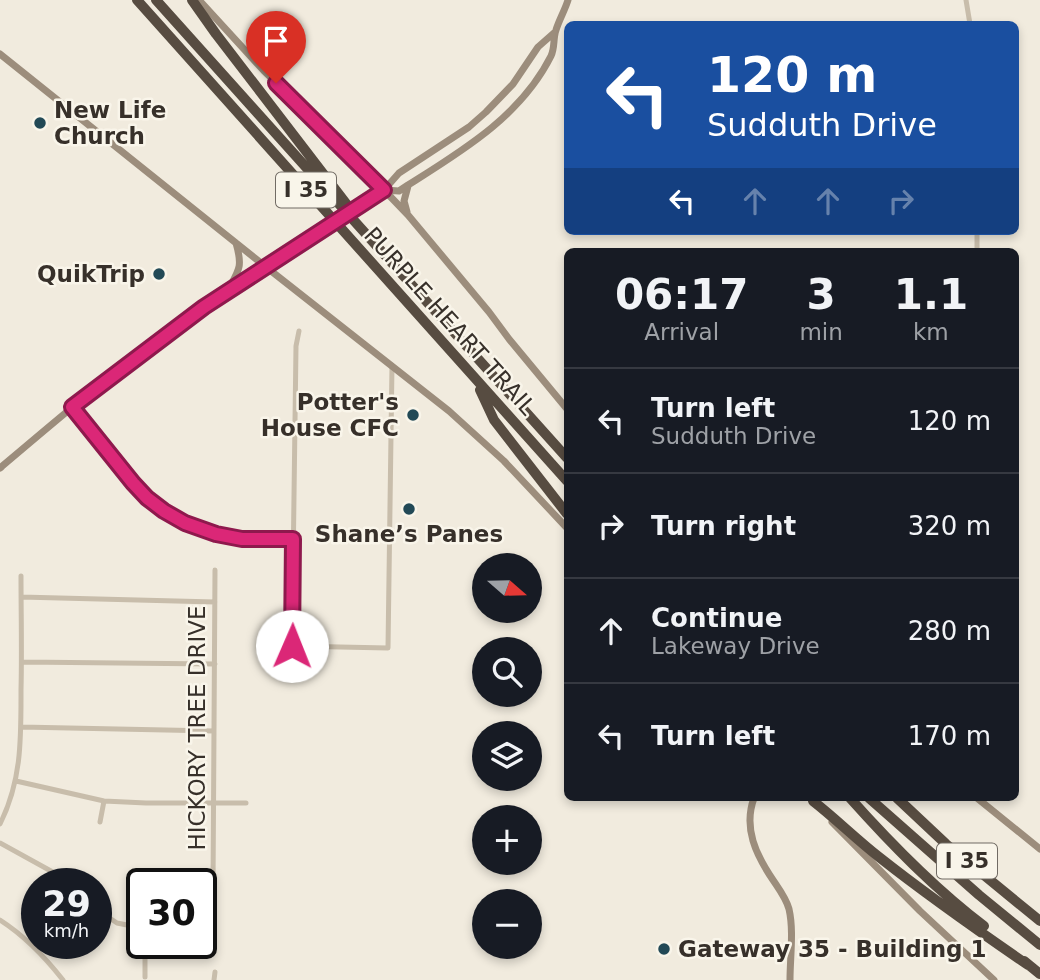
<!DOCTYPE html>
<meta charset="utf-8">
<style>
body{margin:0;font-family:"DejaVu Sans",sans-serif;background:#20242c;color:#f1f3f6;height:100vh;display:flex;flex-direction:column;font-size:26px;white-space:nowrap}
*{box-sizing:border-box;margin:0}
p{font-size:23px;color:#9ea1a6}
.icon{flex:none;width:38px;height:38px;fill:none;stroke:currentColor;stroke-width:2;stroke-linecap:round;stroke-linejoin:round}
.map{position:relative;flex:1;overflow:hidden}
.side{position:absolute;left:564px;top:248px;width:455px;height:553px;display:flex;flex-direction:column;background:#171b24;border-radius:10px;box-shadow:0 4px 10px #0003}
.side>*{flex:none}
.guide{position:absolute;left:564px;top:21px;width:455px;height:214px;border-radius:10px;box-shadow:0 4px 10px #0003;background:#1a4fa0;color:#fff;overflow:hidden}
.needle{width:46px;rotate:110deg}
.buttons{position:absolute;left:472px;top:553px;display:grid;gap:14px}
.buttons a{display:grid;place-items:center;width:70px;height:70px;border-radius:50%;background:#171b24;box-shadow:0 4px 10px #0003;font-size:35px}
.speed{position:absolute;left:21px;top:868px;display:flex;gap:14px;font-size:35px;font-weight:700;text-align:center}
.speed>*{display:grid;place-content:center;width:91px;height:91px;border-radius:50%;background:#171b24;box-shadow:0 4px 10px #0003;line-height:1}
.speed small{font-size:18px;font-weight:400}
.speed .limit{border:4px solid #111;border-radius:10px;background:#fff;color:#111}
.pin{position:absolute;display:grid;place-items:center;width:60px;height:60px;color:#fff;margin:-72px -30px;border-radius:50% 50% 50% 0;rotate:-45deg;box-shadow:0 0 7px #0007}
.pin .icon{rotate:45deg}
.me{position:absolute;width:77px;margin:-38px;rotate:1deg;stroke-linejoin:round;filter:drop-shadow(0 0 5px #0008)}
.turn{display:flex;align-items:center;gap:24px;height:147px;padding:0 28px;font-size:32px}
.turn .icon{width:91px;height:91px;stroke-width:2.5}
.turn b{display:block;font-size:49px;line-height:60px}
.lanes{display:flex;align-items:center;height:66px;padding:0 28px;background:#0003;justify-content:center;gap:35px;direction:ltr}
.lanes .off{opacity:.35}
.eta{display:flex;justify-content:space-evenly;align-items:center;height:119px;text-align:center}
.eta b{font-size:42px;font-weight:700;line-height:49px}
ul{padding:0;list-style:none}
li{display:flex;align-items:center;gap:21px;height:105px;padding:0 28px;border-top:2px solid #363941}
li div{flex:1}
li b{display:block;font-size:26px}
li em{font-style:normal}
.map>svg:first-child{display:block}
</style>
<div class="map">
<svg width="1040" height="980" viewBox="0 0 1040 980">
<rect width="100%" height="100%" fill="#f1ebde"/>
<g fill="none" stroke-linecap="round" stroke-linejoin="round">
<!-- street -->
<path stroke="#c8bdab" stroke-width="5" d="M966,0L970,24
M977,252V231
M299,331L296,346L292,646L388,648L392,365
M72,407L133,483L147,498L164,511L185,523L216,535L242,539H293
M21,597L215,602
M22,662L215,664
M21,727L214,731
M16,781L104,801L146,803H246
M100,822L104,801
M0,824C22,780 21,738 21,690C22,652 21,614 21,576
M0,843L60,876L68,884
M144,875V884
M213,888L215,570
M96,909L117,923L142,928
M0,920C25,936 45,957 63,980
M145,943V977
M214,980L215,972"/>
<!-- secondary -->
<path stroke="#9c8d7c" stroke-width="7" d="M199,0L264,71L336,140L408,215L489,312L509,339L567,409
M0,54L266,267L449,411L504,461L567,528
M385,190L399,191L408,185C462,151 521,116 551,56C555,48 553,38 556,30C559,20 565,10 568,0
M407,212L404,201L408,186
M228,290C239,270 243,267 236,243
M0,468C66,412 133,355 205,306C264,266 325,229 384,190L399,173L469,127L486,112L513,84L538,47L555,32
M754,798C743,828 756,855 773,880C779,889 786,898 789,909C794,931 790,957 790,980
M977,798L1040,849
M832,822L920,911L994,980"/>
<!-- highway -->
<path stroke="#574c41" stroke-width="10" d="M137,0L567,481
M156,0L567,458
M192,0L216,34L348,206
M480,390L494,420L567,514
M850,798C892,845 934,888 984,926
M869,798L979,895L1040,945
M897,798L946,844L1040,921
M813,801C836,819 856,839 879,857C927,895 977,930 1028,965
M1024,961L1040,974"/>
</g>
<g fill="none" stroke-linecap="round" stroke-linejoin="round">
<!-- route casing -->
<g stroke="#8e194d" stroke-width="18">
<path id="route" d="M276,83L384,190L204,307L72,407L133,483L147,498L164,511L185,523L216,534L242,539H293L292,646"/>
</g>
<!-- route -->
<use href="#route" stroke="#db2777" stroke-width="12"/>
</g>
<!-- markers -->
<g fill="#224956" stroke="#f9f5ea" stroke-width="2.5">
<circle cx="40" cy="123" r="7"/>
<circle cx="159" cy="274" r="7"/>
<circle cx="413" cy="415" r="7"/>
<circle cx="409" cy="509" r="7"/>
<circle cx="664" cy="949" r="7"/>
</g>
<g text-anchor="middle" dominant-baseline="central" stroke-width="5" stroke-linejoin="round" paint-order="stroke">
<!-- shield labels -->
<g fill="#f9f5ea" stroke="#716b64" stroke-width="2">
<rect x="276" y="172.5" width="60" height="35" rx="5"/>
<rect x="937" y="843.5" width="60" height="35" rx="5"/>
</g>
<g font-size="21" font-weight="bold" fill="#37302a">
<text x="306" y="190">I 35</text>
<text x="967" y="861">I 35</text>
</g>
<!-- poi labels -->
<g font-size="23" font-weight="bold" fill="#37302a" stroke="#f9f5ea" text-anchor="start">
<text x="54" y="110">New Life<tspan x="54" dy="26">Church</tspan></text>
<text x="145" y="274" text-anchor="end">QuikTrip</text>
<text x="399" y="402" text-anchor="end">Potter's<tspan x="399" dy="26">House CFC</tspan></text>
<text x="409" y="534" text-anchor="middle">Shane’s Panes</text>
<text x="678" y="949">Gateway 35 - Building 1</text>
</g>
<!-- street labels -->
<g font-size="23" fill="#37302a" stroke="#f9f5ea">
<text transform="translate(450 321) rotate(48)">PURPLE HEART TRAIL</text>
<text transform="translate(197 728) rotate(-90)">HICKORY TREE DRIVE</text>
</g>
</g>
</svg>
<div class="buttons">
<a><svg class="needle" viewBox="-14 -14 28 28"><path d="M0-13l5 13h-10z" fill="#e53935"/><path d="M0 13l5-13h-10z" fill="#9ea1a6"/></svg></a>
<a><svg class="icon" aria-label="search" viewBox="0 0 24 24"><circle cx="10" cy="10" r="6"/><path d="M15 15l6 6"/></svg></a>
<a><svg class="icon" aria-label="layers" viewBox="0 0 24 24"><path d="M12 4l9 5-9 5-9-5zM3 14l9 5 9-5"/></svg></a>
<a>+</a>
<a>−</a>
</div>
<div class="speed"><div>29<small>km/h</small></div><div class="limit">30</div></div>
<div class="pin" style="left:276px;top:83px;background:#d93025"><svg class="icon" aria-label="arrive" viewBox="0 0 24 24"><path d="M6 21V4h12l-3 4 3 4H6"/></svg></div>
<svg class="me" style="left:292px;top:646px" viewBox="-20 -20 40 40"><circle r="19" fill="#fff"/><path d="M0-13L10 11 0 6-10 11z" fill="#db2777"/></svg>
<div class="guide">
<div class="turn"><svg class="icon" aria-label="left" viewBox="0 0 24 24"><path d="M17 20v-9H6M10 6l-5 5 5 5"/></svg><div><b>120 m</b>Sudduth Drive</div></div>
<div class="lanes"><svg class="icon" aria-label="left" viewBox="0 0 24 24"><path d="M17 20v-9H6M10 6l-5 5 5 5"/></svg><svg class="icon off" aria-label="ahead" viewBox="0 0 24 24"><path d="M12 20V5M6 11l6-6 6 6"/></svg><svg class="icon off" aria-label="ahead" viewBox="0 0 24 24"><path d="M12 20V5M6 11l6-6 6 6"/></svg><svg class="icon off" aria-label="right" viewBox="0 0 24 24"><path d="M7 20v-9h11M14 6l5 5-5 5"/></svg></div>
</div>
<section class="side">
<div class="eta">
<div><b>06:17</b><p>Arrival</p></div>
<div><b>3</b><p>min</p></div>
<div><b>1.1</b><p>km</p></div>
</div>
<ul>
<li><svg class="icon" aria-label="left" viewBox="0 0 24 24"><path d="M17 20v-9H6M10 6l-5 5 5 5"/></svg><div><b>Turn left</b><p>Sudduth Drive</p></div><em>120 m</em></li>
<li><svg class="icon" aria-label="right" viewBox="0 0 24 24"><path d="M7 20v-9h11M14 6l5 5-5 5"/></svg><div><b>Turn right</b></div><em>320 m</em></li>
<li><svg class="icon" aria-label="ahead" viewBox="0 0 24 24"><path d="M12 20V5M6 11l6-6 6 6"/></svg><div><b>Continue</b><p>Lakeway Drive</p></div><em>280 m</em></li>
<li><svg class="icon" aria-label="left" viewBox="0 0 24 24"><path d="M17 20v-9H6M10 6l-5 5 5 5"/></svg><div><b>Turn left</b></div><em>170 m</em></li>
</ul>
</section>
</div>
